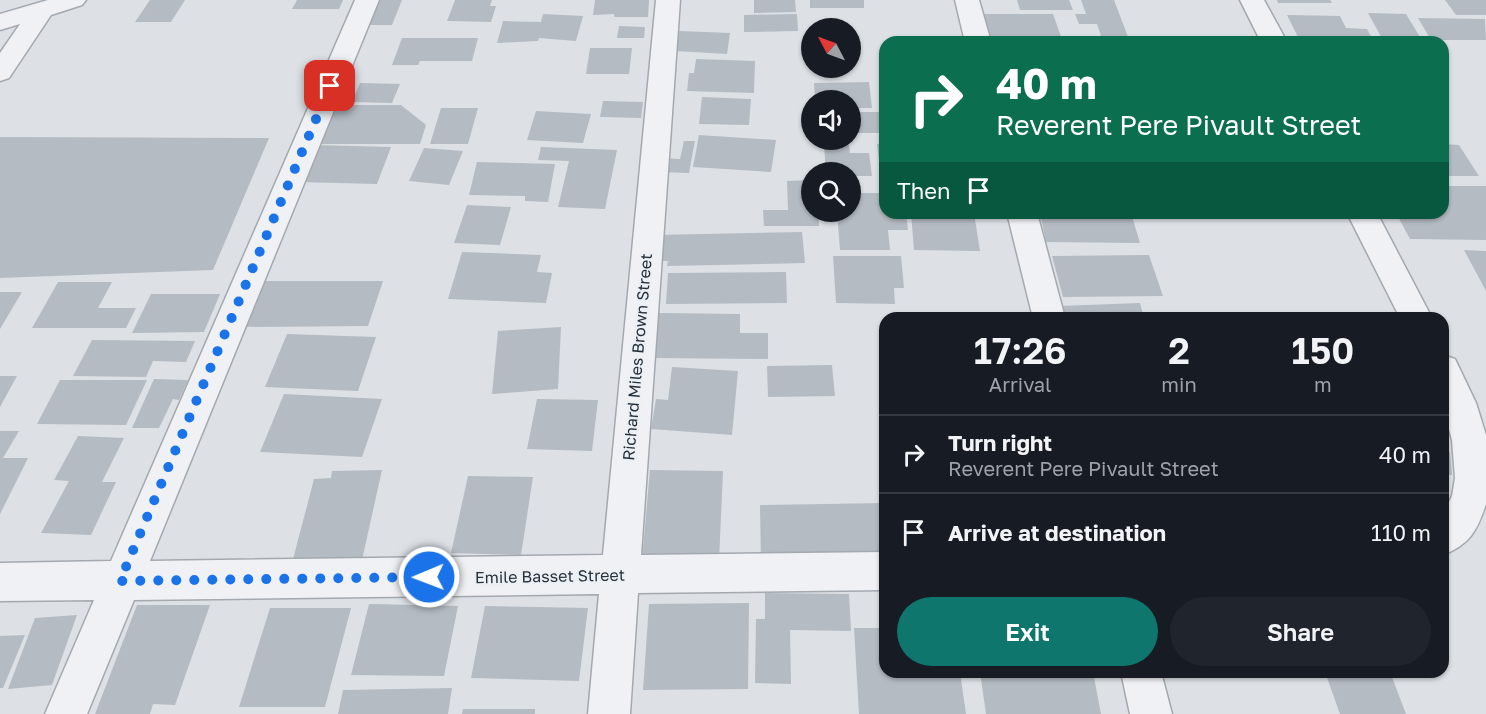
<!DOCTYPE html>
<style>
body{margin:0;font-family:"Golos Text",sans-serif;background:#20242c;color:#f1f3f6;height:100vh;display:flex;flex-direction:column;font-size:22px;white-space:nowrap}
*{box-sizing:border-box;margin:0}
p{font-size:20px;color:#9ea1a6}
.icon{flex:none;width:33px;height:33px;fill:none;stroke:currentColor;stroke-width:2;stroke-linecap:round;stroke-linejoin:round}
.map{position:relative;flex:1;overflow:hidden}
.drawer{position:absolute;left:879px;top:312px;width:570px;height:366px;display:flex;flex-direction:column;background:#171b24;border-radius:18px;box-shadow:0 2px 4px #0004}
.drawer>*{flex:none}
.guide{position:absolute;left:879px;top:36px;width:570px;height:183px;border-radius:18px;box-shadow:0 2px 4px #0004;background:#0b6e4f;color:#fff;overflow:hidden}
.needle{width:39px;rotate:311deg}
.tools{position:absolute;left:801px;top:18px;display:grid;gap:12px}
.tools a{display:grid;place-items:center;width:60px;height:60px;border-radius:50%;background:#171b24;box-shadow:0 2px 4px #0004;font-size:30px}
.pin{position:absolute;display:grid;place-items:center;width:51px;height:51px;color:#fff;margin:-26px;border-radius:12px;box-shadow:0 3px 9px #0006}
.me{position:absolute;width:66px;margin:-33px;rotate:269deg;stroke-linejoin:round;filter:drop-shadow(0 0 4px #0008)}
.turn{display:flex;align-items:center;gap:21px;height:126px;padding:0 18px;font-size:27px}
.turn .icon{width:78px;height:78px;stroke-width:2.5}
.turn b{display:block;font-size:42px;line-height:51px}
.then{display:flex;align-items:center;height:57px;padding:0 18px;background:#0003;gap:12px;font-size:22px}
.eta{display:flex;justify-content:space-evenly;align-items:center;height:102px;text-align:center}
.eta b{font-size:36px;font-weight:600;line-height:42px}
.action{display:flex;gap:12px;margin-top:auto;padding:12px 18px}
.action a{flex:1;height:69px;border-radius:36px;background:#0f766e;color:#fff;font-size:24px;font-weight:600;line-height:69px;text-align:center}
.action a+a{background:#20242c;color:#f1f3f6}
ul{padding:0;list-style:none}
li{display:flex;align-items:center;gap:18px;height:78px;padding:0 18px;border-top:2px solid #363941}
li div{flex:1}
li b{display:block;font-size:22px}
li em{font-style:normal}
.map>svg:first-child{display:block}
</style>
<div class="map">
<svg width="1486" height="714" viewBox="0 0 1486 714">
<rect width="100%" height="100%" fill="#dde1e6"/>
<!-- building -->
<path fill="#b4bbc2" d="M150,0H185L171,22H135Z
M297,0H343L339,9H292Z
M374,0H402L392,25H362Z
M455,0H492L490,6H496L491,22L447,21Z
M595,0H649L648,17H614V14L593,15Z
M754,0H795L796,12L754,13Z
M810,0H864V8H810Z
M1017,0H1069L1073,10H1020Z
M1081,0H1114L1130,42H1103L1097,24H1079L1075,14H1086Z
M1277,0H1330L1332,3H1278Z
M1445,0H1486V15H1456Z
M1368,13L1406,14L1423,42H1384Z
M543,14L583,16L576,41L539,38L538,41L497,43L503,21L541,22Z
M797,14L798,31L744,32V15Z
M978,14H1053L1063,42H985Z
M1287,15L1340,16L1346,28L1367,29L1374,42L1300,41Z
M1418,18L1485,19L1486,40H1431Z
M619,26L645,27L644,38H617Z
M679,31L730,33L727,54L675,51Z
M402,38H478L472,61H420L418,65H392Z
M590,48H632L629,74H586Z
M696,59L755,61L754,93L687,91L689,73H694Z
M869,82L872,108H850V100H815L814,83Z
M360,83L400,84L392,103L352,102Z
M702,97L751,99L749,125L699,124Z
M603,101L643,102L641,118L600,117Z
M329,105H401L426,125L420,144H314Z
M441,108H478L468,144H430Z
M536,111L591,114L583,143L527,140Z
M850,112H879L881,133H850Z
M699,135L776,140L771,172L693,167Z
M0,137L269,138L213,270L0,278Z
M684,141H695L689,173L660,172L661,158L680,159Z
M877,144H885V169H880Z
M1443,144L1459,145L1479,176H1443Z
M315,145L391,147L377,184L298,182Z
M824,145H849L850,153H869L872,176H856L857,183H850V172H826Z
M541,147L617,150L605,209L558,207L569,161L538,160Z
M424,148L463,151L449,185L409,181Z
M477,162L555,164L548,202L525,201V196L469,195Z
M812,180V212H818L819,226H764L763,210H788L787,181Z
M1443,186H1486V240L1410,239L1396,213H1443Z
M850,193H885V213H906L908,230H888L890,250H840L837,212H850Z
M467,205L511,207L500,245L454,243Z
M911,213H974L980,251L914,250Z
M1040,213H1131L1140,243L1046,242Z
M802,232L805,263L667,266L668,261H653L654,235Z
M1464,250L1486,251V291Z
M462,252L541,255L537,272L552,273L546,303L448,299Z
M1149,255L1163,296L1063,297L1052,256Z
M833,256H901L904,288H894L895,304L836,303Z
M786,272L787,303L666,304L668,273Z
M258,281H383L368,326L238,327Z
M58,282H112L98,308H136L126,328H32Z
M0,292H22L0,329Z
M151,294H220L204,332L132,333Z
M1140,303L1144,318H1062L1059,306Z
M659,313L740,314V333H768V359L654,358Z
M561,327L558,389L492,394L498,331Z
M287,334L376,337L358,391L265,387Z
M92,340L195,341L186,362L153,361L146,377L73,376Z
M832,365L835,396L768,397L767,366Z
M672,367L738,371L732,435L651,429L656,399L668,400Z
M0,376H17L0,407Z
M154,379L188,380L179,400L173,399L159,428H132Z
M60,380H147L126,425L37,424Z
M284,394L382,399L362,457L260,452Z
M537,399L598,400L592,451L527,449Z
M0,431H19L3,458H28L0,514Z
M78,436L124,438L102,482H116L91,535L41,533L69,481L54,480Z
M1443,441L1450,453L1452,475H1443Z
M382,470L362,560L292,563L314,479L331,478L332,471Z
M650,470L723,471L719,562L642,560Z
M468,476L533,477L521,555L451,553Z
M885,503V559L761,561L760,505Z
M765,593L849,594L851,631L790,630L791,684L755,683L756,619H765Z
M749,603L748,689L643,690L649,604Z
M369,604L458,606L444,676L351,675Z
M137,605H210L175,705L153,704L150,714H95Z
M485,606L588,608L579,681L471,678Z
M270,608H351L325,707H239Z
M77,615L52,685L8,689L35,618Z
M854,628H885V672H960L966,714H859Z
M25,635L3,688H0V636Z
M980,672H1093L1101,714H986Z
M1325,672H1390L1406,714H1340Z
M452,688L448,714H338L343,690Z
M463,709H535V714H462Z"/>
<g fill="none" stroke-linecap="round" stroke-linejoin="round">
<!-- minor casing -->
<g stroke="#a3a9af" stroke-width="3">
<path id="minor" d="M48,0H86L82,5L51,15L9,78L0,81V53L20,24L0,30V14Z
M355,0H379L150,561L603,555L656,0H680L641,555L885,552V590L638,593L630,714H588L599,594L134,600L87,714H45L94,600L0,601V563L111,561Z
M955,0H979L991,42H965Z
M1240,0H1264L1287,42H1261Z
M1007,213H1037L1065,318H1033Z
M1347,213H1377L1432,318H1400Z
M1443,355L1455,359L1476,403L1486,435V504C1477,531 1470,544 1443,555V514L1452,496L1455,478L1452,440L1443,408Z
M1121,672H1161L1172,714H1130Z"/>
</g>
<!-- minor -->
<use href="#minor" fill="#eff1f4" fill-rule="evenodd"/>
</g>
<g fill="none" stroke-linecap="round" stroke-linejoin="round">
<!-- route -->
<path stroke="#1a73e8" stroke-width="10" stroke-dasharray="0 18" d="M330,86L120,581L429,577"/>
</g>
<g text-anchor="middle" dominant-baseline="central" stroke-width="4.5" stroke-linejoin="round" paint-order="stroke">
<!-- street labels -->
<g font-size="16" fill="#27313b" stroke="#ecf0f4">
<text transform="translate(637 357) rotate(-85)">Richard Miles Brown Street</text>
<text transform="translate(550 576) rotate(-1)">Emile Basset Street</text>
</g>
</g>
</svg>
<div class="tools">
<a><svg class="needle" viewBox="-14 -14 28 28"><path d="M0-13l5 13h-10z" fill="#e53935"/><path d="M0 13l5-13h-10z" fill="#9ea1a6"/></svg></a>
<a><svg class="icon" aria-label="sound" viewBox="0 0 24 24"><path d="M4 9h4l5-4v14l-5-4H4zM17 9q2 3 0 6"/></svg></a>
<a><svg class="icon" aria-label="search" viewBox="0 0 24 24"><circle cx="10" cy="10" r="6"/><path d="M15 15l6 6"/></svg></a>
</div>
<div class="pin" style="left:330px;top:86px;background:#d93025"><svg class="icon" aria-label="arrive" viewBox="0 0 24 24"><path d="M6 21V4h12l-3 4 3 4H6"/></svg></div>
<svg class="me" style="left:429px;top:577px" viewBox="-20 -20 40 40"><circle r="17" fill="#1a73e8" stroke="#fff" stroke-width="3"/><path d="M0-11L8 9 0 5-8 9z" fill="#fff"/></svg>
<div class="guide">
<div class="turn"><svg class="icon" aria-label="right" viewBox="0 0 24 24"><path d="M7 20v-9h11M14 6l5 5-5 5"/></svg><div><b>40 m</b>Reverent Pere Pivault Street</div></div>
<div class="then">Then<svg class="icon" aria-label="arrive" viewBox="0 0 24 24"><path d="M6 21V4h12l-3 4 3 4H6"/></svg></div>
</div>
<section class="drawer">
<div class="eta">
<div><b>17:26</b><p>Arrival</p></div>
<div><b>2</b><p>min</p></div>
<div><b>150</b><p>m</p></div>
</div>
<ul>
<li><svg class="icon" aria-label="right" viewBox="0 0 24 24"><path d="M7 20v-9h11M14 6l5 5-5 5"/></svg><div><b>Turn right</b><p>Reverent Pere Pivault Street</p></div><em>40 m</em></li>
<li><svg class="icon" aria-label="arrive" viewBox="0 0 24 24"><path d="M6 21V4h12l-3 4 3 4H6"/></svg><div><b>Arrive at destination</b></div><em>110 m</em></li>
</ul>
<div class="action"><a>Exit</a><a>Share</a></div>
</section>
</div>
